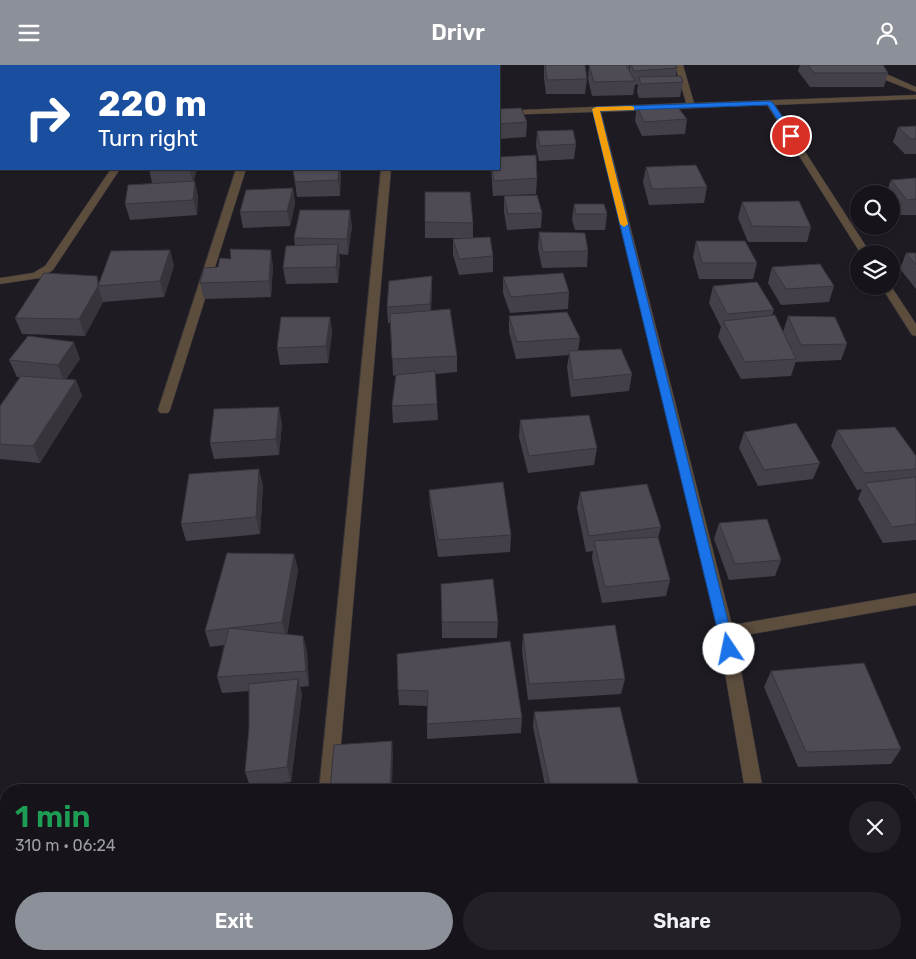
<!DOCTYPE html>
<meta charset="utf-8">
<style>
body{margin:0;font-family:Rubik,sans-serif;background:#232127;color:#f1f3f6;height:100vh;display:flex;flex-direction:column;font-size:19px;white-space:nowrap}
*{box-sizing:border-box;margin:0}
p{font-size:16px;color:#9e9ea2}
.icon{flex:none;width:28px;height:28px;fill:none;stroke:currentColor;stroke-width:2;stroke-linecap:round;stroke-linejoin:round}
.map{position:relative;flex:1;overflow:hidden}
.details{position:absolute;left:0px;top:719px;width:916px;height:176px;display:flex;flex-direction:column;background:#16141a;border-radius:20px 20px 0 0;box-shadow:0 1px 4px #0004,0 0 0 1px #353339}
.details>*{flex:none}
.banner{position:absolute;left:0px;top:0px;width:500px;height:105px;box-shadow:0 1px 4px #0004,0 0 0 1px #353339;background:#1a4fa0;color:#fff;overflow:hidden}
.fabs{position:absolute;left:850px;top:120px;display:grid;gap:10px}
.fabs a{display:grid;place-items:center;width:50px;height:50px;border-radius:50%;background:#16141a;box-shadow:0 1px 4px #0004,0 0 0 1px #353339;font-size:25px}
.pin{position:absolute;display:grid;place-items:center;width:42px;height:42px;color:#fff;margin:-21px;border:2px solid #fff;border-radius:50%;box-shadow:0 1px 5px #0007}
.me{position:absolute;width:55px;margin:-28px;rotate:349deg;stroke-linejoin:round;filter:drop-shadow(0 0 4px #0008)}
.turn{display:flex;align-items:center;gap:18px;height:105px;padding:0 15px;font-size:22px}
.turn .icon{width:65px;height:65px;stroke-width:2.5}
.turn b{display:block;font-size:35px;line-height:42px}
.round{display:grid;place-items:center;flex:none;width:52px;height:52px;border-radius:26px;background:#232127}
.overview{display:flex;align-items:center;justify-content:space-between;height:85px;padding:0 15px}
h1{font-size:30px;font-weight:600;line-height:38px;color:#1e9e55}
.primary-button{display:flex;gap:10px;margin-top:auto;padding:10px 15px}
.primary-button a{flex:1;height:58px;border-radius:30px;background:#8c9099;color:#fff;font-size:20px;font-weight:600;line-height:58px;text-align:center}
.primary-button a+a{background:#232127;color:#f1f3f6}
header{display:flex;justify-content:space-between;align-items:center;height:65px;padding:0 15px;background:#8c9099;color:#fff;font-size:22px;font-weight:600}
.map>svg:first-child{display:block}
</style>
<header><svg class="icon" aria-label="menu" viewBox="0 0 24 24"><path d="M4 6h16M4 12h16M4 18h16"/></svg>Drivr<svg class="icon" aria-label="person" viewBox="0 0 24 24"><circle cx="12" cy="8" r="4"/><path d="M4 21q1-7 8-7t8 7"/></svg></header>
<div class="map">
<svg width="916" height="894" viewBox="0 0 916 894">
<rect width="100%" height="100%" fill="#1e1b23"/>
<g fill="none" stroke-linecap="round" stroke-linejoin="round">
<!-- minor casing -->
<g stroke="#38353d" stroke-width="1">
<path id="minor" d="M479,0H487V1H479Z
M675,0H683L694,38L916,30V34L775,40L871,189H861L767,40L601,47L732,560L916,528V540L735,572L763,725H745L718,567L593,47L499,50V46L686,38Z
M870,0H878L884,8L916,22V27L878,12Z
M111,104H120L53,205L40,213L0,219V213L33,208L45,201Z
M236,104H246L170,345L168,348H160L158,345Z
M381,104H391L337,725H319Z
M881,221H891L916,259V271L912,270Z
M302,889H322V894H302Z
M773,889H793L794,894H774Z"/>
</g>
<!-- minor -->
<use href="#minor" fill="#5c4d3d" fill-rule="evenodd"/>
</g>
<!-- wall -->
<path fill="#434049" d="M186,0H239V1H186Z
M377,0H420V1H377Z
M544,0L587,14L585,29H546L544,13Z
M589,0H629V5L630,0H676L677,3L676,11L683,17L680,32L639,33L637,27L638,19L635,20L633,30L592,31L588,14Z
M800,0H883L888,8L884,22H810L798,6Z
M637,41L687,54L685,69L642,71L635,56Z
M499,44L527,57L526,72L499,74Z
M916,61V89H905L893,77L898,62Z
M537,66L576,79L574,94L539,96L536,81Z
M646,102L707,122L704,138L649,140L643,117Z
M149,104H197L193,116L198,131L197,150L130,155L125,139L152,118Z
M293,104H341L340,131L297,132Z
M491,104H499L537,113L536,129L493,131Z
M916,113V150H901L891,138V129H886L891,115Z
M293,123L295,139L290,161L243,163L240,147Z
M425,127L473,158V173L493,191V207L459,210L453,190V174L465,173H425Z
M504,131L542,148L541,163L507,165L504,147Z
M742,137L811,162L807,177H748L738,153Z
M574,139L607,149L605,165H575L572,155Z
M352,161L348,190L339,189L340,195L338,218L286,219L283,203L295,181L294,173Z
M539,167L588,186L587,202L542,203L538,183Z
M696,176L757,198L753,214H699L693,192Z
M170,185L174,201L164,232L103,237L85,271L22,269L15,253L99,218Z
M906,188H916V224L900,204Z
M273,201L271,232L204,234L200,218Z
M772,202L834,221L829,237L781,240L768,218Z
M503,212L569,227L568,244L510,248L503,228Z
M713,221L774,245L772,250L783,267L788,251L847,279L841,295L796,297V296L791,311L741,314L718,272L721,262L709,238Z
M432,227L431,246L457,291V307L435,309L438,355L393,358L392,341L396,310L393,311L391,258H388L387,242Z
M509,251L580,273L578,286L632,309L629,326L571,332L567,302L569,290L516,294L509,267Z
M330,252L332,268L328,298L280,300L277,283Z
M80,294L66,314L76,315L82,331L40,398L0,394V341L20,312H17L9,295Z
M520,355L597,383L594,400L528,408L519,372Z
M282,359L279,390L214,394L210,378Z
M837,365L916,391V475L883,478L858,434L862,424L857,425L831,381Z
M744,367L820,398L813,414L758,421L739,383Z
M263,420L260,469L186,476L181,459Z
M429,425L511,470L510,487L438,492L430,441Z
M580,427L661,462L658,473L670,515L666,531L602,538L592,493L593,486L586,487L577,443Z
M719,458L781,495L775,511L729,515L714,474Z
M294,489L298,505L287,570L303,571L307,587L309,621L300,622L302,629L291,717L250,721L245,707L249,663V626L222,628L217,612L224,580L210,582L205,566Z
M441,519L498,557L497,573H442Z
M523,569L625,614L621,629L528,635L522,585Z
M397,589L522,653L521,668L427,674V641L399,640L398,625Z
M771,606L901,684L891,699L798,702L764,622Z
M534,647L640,725H546L533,662Z"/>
<!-- shaded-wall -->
<path fill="#37343c" d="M190,104H197L193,118Z
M339,104H341V105L340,131L338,115Z
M195,116L198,131L197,150L193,135Z
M293,123L295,139L290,161L287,146Z
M350,145L352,161L348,190L347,174Z
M338,179L340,195L338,218L336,202Z
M170,185L174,201L164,232L160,216Z
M271,185L273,201L271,232L269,216Z
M97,211L100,221H98L103,237L85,271L79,254Z
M432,211V227L430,256V239Z
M330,252L332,268L328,298L326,281Z
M74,277L80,294L64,316L58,300Z
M76,315L82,331L40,398L33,381Z
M279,342L282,359L279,390L276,374Z
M259,404L263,420L260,469L256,452Z
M294,489L298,505L286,573L282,557Z
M303,571L307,587L309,621L306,606Z
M298,614L302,629L291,717L287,702Z
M392,676L393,690L392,725H390Z"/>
<!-- building -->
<path fill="#4e4b55" stroke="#37343c" d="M202,0H239V1H201Z
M292,0H345V1H292Z
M545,0H585L587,14L547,15Z
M589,0H626L635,16L594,17Z
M631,0H676L677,3L634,6Z
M808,0H883L888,8H814Z
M681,11L683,17L641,19L639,12Z
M676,40L687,54L644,57L637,41Z
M521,43L527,57L499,59V44Z
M916,61V74H911L898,62Z
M573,65L576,79L540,81L537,66Z
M536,90L537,113L494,116L492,104H499V92Z
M696,100L707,122L652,124L646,102Z
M293,104H339L338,115L295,117Z
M916,113V134L907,135L891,115Z
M195,116L193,135L125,139L128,120Z
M293,123L287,146L240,147L246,125Z
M425,127H470L473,158L425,157Z
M537,130L542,148L508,149L504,131Z
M799,136L811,162L752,161L742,137Z
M574,139H604L607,149H576Z
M300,145H350L347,174L294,173Z
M539,167L585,168L588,186L543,187Z
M490,172L493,191L459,194L453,174Z
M696,176H745L757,198H702Z
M338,179L336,202L283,203L286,181Z
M230,184L271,185L269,216L200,218L204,203L218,202L220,193L231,194Z
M170,185L160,216L98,221L111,186Z
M906,188H916V200Z
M820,199L834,221L786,224L772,202Z
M44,208L97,211L98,221L79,254L15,253Z
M563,208L569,227L511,232L503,212Z
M432,211L430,239L387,242L389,216Z
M757,217L774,245L727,249L713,221Z
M450,244L457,291L392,294L390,249Z
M567,247L580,273L517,277L509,251Z
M775,250L796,294L745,297L723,256Z
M788,251L835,252L847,279L801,280Z
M281,252H330L326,281L277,283Z
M28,271L74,277L58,300L9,295Z
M621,284L632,309L573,315L569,286Z
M435,306L437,339L392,341L396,310Z
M21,311L76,315L33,381L0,379V341Z
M279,342L276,374L210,378L214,344Z
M589,350L597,383L529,391L520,355Z
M796,358L820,398L764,405L744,367Z
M895,362L916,391V404L864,408L837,365Z
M259,404L256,452L181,459L189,409Z
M916,412V459L892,462L865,418Z
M503,417L511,470L438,475L429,425Z
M647,419L661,462L589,471L580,427Z
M767,454L781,495L735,499L719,458Z
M658,472L670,515L605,522L594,476Z
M227,488L294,489L282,557L205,566Z
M493,514L498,557H442L441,519Z
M615,560L625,614L529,619L523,569Z
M229,563L303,571L306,606L217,612Z
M510,576L522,653L427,659L428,626L398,625L397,589Z
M864,598L901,684L806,687L771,606Z
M298,614L287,702L245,707L249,663V619Z
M620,642L640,725H551L534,647Z
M392,676L390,725H330L334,680Z"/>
<!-- route -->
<path fill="#1a73e8" stroke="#114b97" d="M770,36L773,38L795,71L794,73H789L768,40L600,46L735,584L733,588L729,589L724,588L722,584L592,44L596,42Z"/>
<!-- slow -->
<path fill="#f59e0b" d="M631,41L634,42V45L600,46L628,159L624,162L620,159L592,44L596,42Z"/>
</svg>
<div class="fabs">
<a><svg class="icon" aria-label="search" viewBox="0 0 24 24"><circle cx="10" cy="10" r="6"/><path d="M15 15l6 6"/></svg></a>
<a><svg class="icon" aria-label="layers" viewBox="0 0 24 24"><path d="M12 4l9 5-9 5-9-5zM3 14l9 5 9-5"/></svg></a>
</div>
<div class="pin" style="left:791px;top:71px;background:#d93025"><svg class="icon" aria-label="arrive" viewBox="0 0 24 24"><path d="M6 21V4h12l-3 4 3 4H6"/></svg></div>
<svg class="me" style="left:729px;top:584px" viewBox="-20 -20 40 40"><circle r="19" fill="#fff"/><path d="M0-13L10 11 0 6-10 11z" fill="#1a73e8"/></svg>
<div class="banner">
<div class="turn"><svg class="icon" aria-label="right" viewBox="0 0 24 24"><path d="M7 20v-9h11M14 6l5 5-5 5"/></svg><div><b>220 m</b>Turn right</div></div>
</div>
<section class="details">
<div class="overview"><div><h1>1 min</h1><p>310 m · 06:24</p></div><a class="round"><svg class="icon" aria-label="close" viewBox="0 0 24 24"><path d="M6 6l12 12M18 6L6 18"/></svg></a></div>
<div class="primary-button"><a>Exit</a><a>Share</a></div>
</section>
</div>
